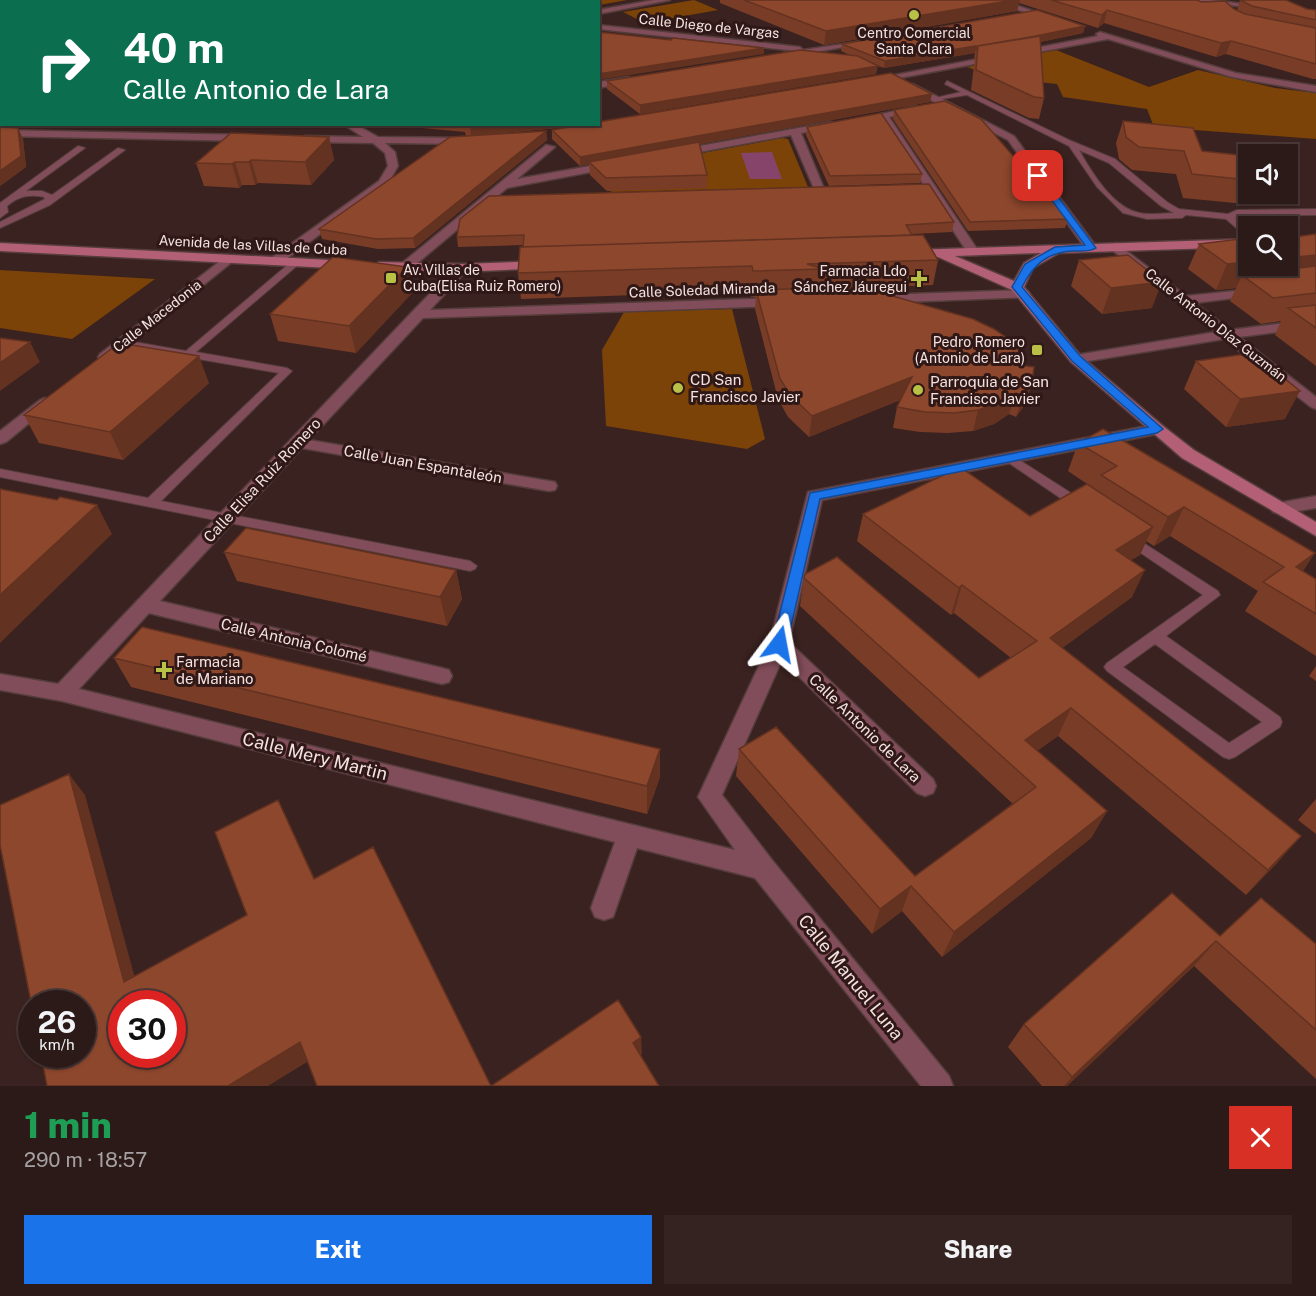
<!DOCTYPE html>
<meta charset="utf-8">
<style>
body{margin:0;font-family:"Public Sans",sans-serif;background:#342321;color:#f1f3f6;height:100vh;display:flex;flex-direction:column;font-size:22px;white-space:nowrap}
*{box-sizing:border-box;margin:0}
p{font-size:20px;color:#a6a1a2}
.icon{flex:none;width:33px;height:33px;fill:none;stroke:currentColor;stroke-width:2;stroke-linecap:round;stroke-linejoin:round}
.map{position:relative;height:1086px;overflow:hidden}
.panel{display:flex;flex-direction:column;background:#2c1a18;flex:1}
.panel>*{flex:none}
.guide{position:absolute;left:0px;top:0px;width:600px;height:126px;box-shadow:0 2px 4px #0004,0 0 0 2px #483837;background:#0b6e4f;color:#fff;overflow:hidden}
.tools{position:absolute;left:1238px;top:144px;display:grid;gap:12px}
.tools a{display:grid;place-items:center;width:60px;height:60px;border-radius:0px;background:#2c1a18;box-shadow:0 2px 4px #0004,0 0 0 2px #483837;font-size:30px}
.speed{position:absolute;left:18px;top:990px;display:flex;gap:12px;font-size:30px;font-weight:700;text-align:center}
.speed>*{display:grid;place-content:center;width:78px;height:78px;border-radius:50%;background:#2c1a18;box-shadow:0 2px 4px #0004,0 0 0 2px #483837;line-height:1}
.speed small{font-size:15px;font-weight:400}
.speed .limit{border:9px solid #d22;background:#fff;color:#111}
.pin{position:absolute;display:grid;place-items:center;width:51px;height:51px;color:#fff;margin:-26px;border-radius:12px;box-shadow:0 3px 9px #0006}
.me{position:absolute;width:66px;margin:-33px;rotate:13deg;stroke-linejoin:round;filter:drop-shadow(0 0 4px #0008)}
.turn{display:flex;align-items:center;gap:21px;height:126px;padding:0 24px;font-size:27px}
.turn .icon{width:78px;height:78px;stroke-width:2.5}
.turn b{display:block;font-size:42px;line-height:51px}
.round{display:grid;place-items:center;flex:none;width:63px;height:63px;border-radius:0px;background:#342321}
.summary{display:flex;align-items:center;justify-content:space-between;height:102px;padding:0 24px}
h1{font-size:36px;font-weight:800;line-height:45px;color:#1e9e55}
.cta{display:flex;gap:12px;margin-top:auto;padding:12px 24px}
.cta a{flex:1;height:69px;border-radius:0px;background:#1a73e8;color:#fff;font-size:24px;font-weight:800;line-height:69px;text-align:center}
.cta a+a{background:#342321;color:#f1f3f6}
.map>svg:first-child{display:block}
</style>
<div class="map">
<svg width="1316" height="1086" viewBox="0 0 1316 1086">
<rect width="100%" height="100%" fill="#3a2220"/>
<!-- green -->
<path fill="#7b4308" d="M389,0H627L599,5L598,2Z
M694,0L718,10L645,23L623,12Z
M1056,50L1149,87L1198,70L1275,88L1316,93V139L1154,127L1147,109L1063,97L1057,84L994,77L967,67Z
M782,138L788,139L808,187L613,192L606,190L590,174Z
M0,270L155,279L72,339L0,328Z
M732,309L765,439L747,449L606,426L602,350L624,312Z"/>
<!-- water -->
<path fill="#87446a" d="M772,152L782,179H750L741,153Z"/>
<g fill="none" stroke-linecap="round" stroke-linejoin="round">
<!-- lane casing -->
<g stroke="#543d3b" stroke-width="2">
<path id="lane" d="M947,81L1069,140L1115,159L1167,202L1179,209L1228,214L1237,210L1316,209V215L1239,216L1235,218L1248,230V238L1226,219L1186,215L1182,218L1147,219L1123,213L1097,187L1069,146L967,95L935,100V98L961,92L945,84ZM1079,150L1109,163L1161,206L1174,213C1162,213 1148,216 1136,212C1111,205 1091,171 1079,150Z
M78,146L85,148L26,191H42L52,195L118,148L125,150L50,205L0,228V222L45,199L44,197C30,194 19,196 7,206L8,212L0,218V203Z
M291,262L299,264L196,352L287,368L292,371L161,501L470,561L477,566L475,569L470,571L0,477V469L148,498L279,373L123,346L118,343L123,340L186,351Z
M1010,454L1085,502L1086,505L1085,508H1075L1006,461L1004,458Z
M1128,533L1218,591L1220,595L1166,636L1280,717L1282,722L1280,727L1235,757L1229,759L1223,757L1107,671L1104,667L1107,663L1203,595L1123,541L1121,538L1123,535ZM1155,644L1262,722L1229,743L1123,667Z"/>
</g>
<!-- street casing -->
<g stroke="#543d3b" stroke-width="3">
<path id="street" d="M361,0L381,2H362Z
M654,0H670L598,14V10Z
M989,0H1000L1055,18L1048,20Z
M1186,0H1212L1267,7L1263,9Z
M598,25L800,47L803,50L863,41L867,43L787,57L783,55L784,53L797,51L598,29Z
M1100,32L1236,73L1316,86V92L1232,77L1108,39L873,83L869,80L1098,36L1096,34Z
M629,77L632,78V82L598,88V82Z
M907,84H913L1014,136L1095,245V251H1087L1008,140L907,88Z
M916,106L921,109L919,111L889,117L979,252L977,255H969L881,119L861,123L856,120Z
M831,122L834,123V127L801,133L825,191L820,194L815,191L791,135L678,156L673,153L678,150Z
M343,124H355L378,137L469,138L474,141L469,144L385,143L395,152L398,166L387,185L278,265H270L268,262L270,259L379,181L388,166L385,153L373,143L305,142L300,139L305,136L363,137Z
M0,130L250,135L255,138L250,141L0,136Z
M546,145L555,147L517,179L612,162L617,165L612,168L507,188L409,270H401L399,267L401,264Z
M1116,243L1186,296L1263,288L1264,291L1258,295L1195,303L1230,330L1316,319V327L1239,337L1316,397V409L1311,407L1224,339L1076,363L1071,362L1069,359L1071,356L1076,355L1216,332L1112,250L1110,247Z
M228,255L234,259L232,262L110,360H100L98,357L100,354Z
M462,264L468,268L466,271L430,310L779,298L786,302L779,306L423,318L309,440L549,481L555,482L557,486L555,490L549,491L302,448L160,601L442,668L449,670L452,676L449,682L442,684L149,613L79,689L735,850L698,797L769,644L808,492L1157,424L1163,426L1165,429L1157,434L822,500L789,642L933,779L936,786L933,793L925,796L917,793L782,660L722,795L772,860L949,1076L953,1086H921L755,878L637,848L613,917L604,920L595,917L591,908L615,842L62,701L0,690V674L58,684L413,311L458,265Z
M1023,290L1028,291L1030,294L1028,297L879,303L872,299L879,295Z
M45,398L50,400L53,403L50,406L6,442L0,444V431L40,400Z
M1316,496V508L1279,514L1273,512L1270,508L1273,504Z"/>
</g>
<!-- secondary casing -->
<g stroke="#543d3b" stroke-width="3">
<path id="secondary" d="M1248,239V247L1059,253L1033,268L1024,287L1081,356L1163,426L1194,450L1316,522V536L1182,458L1071,362L1012,290L938,257L910,258L904,254L910,250ZM1041,253L1024,263L1014,281L955,256Z
M0,243L349,261L355,265L349,269L0,251Z
M544,261L548,262L550,265L548,268L462,272L379,270L373,266L379,262L462,264Z"/>
</g>
<!-- lane -->
<use href="#lane" fill="#824d5a" fill-rule="evenodd"/>
<!-- street -->
<use href="#street" fill="#824d5a" fill-rule="evenodd"/>
<!-- secondary -->
<use href="#secondary" fill="#b35f75" fill-rule="evenodd"/>
</g>
<!-- wall -->
<path fill="#793d27" d="M0,0L2,2V124H21L22,128H18L23,139L26,167L0,186Z
M720,0H1197L1201,2L1237,11L1240,0L1316,10V79H1313L1226,54L1216,57L1104,23L1098,28L1019,3L1017,11L824,45L720,3Z
M1085,26L1083,33L1040,42L1044,98L1039,119L1029,118L971,90L974,66L975,57L974,58L975,53L884,68L875,65L876,74L640,114L607,89V81L852,56L841,51L842,44Z
M930,102L700,144L707,175V188L607,191L590,175L589,164L580,166L552,139V130Z
M894,110L1068,219L1065,228L968,231L893,119Z
M1123,121L1202,151L1248,156V194H1272L1266,206L1183,198L1176,174L1132,170L1119,159L1116,143Z
M412,124H558V128L471,136H466L465,132L412,127Z
M807,127L922,174L920,183L829,186L806,135Z
M546,131L547,140L415,248L378,249L322,239L319,229Z
M329,137L334,160L311,185L258,183L255,185H242L239,188L204,186L196,163Z
M954,222L952,232L911,234L938,260L933,285L865,288L1032,382L1026,403L1016,417L1009,414L994,424L973,431L948,433L920,432L893,428L897,407L900,400L809,437L788,417L778,399L755,309L756,297H751L750,291L521,299L518,273L524,245L458,247L457,237Z
M1316,234V366L1275,335L1281,321L1261,324L1230,301L1236,288L1216,290L1188,269L1199,244L1248,266Z
M1079,260L1152,308L1102,314L1071,286Z
M407,267L412,293L356,353L278,341L270,314Z
M1196,361L1285,419L1226,427L1184,389Z
M209,383L123,460L39,443L24,415Z
M1078,443L1316,579V656L1245,611L1258,591L1170,536L1154,546L1146,541L1140,555L1131,560L1132,597L1062,648L1278,862L1246,895L1058,736L1037,751L1107,811L1091,838L942,957L902,911L872,934L736,776L739,749L915,876L1013,804L800,606L804,578L979,678L1011,658L954,613L951,615L857,541L863,514L1030,516L1096,490L1068,471Z
M224,552L456,570L462,599L447,626L237,581Z
M114,658L660,777L647,814L131,687Z
M1316,666V681L1309,676Z
M1316,799V834L1298,820Z
M1220,936L1316,944V1079L1194,966L1067,1086H1042L1008,1047L1024,1024Z"/>
<!-- shaded-wall -->
<path fill="#633220" d="M1014,0H1020L1017,11L824,45L826,31Z
M1107,10L1104,23L1098,28L1102,15Z
M1085,26L1083,33L1036,43V36Z
M1231,41L1226,54L1216,57L1221,43Z
M976,46L975,53L884,68L885,61Z
M764,48V54L598,80V74Z
M878,66L876,74L640,114V105Z
M932,94L930,102L592,164L589,162V164L580,166V157Z
M474,124H558V128L471,136L470,125Z
M18,128L23,139L26,167L0,186V171Z
M546,131L547,140L415,248L413,238Z
M329,137L334,160L311,185L305,162Z
M251,160L258,183L255,185L249,162Z
M235,162L242,185L239,188L232,164Z
M1316,255V278L1242,275L1236,288L1216,290L1227,264L1248,262V266H1287V258Z
M407,267L412,293L356,353L349,326Z
M1162,282L1152,308L1102,314L1111,288Z
M30,342L40,362L0,391V363Z
M199,356L209,383L123,460L110,432Z
M912,377L908,397L809,437L812,416Z
M1032,382L1026,403L1016,417L1023,396Z
M1300,391L1285,419L1226,427L1240,399Z
M1016,393L1009,414L994,424L973,431L978,410Z
M97,505L112,534L0,643V595Z
M1184,507L1170,536L1154,546L1168,517Z
M1153,527L1140,555L1103,577L1116,550Z
M1315,553L1296,582V567Z
M456,570L462,599L447,626L440,597Z
M1145,570L1132,597L1038,666L1050,638Z
M962,585L954,613L951,615L959,588Z
M1071,708L1058,736L1013,768L1025,740Z
M660,749V777L647,814V786Z
M69,774L85,795L141,1000L124,982Z
M278,800L288,821L324,898L314,879Z
M1107,811L1091,838L942,957L954,932Z
M1301,836L1278,862L1246,895L1268,870Z
M911,886L902,911L872,934L880,909Z
M1216,941L1194,966L1067,1086H1064L1072,1077Z
M641,1037L642,1054L634,1060L633,1043Z
M300,1042L312,1059L268,1086H228Z"/>
<!-- building -->
<path fill="#8d472d" stroke="#633220" stroke-width="1.5" fill-rule="evenodd" d="M0,0H362L376,2H2V117H0Z
M744,0H1014L826,31Z
M1051,0H1197L1201,2L1225,1L1234,9L1245,14L1316,28V64L1231,41L1221,43L1107,10L1102,15Z
M1240,0H1286L1307,9L1316,10V20L1252,6Z
M1037,10L1085,26L1036,36L978,46L977,50H976V46L885,61L842,44Z
M598,32L671,40L673,38L764,48L598,74Z
M1040,36L1044,98L1034,97L976,70L978,46Z
M800,50L858,56L878,66L640,105L607,81Z
M891,73L932,94L580,157L552,130L586,124H598V122Z
M945,101L981,119L1068,219L970,222L894,110Z
M881,113L922,174L830,176L807,127Z
M1123,121L1193,128L1202,151L1248,156V180L1192,174L1184,151L1139,147L1126,137Z
M0,127L18,128L21,156L0,171Z
M546,131L413,238L376,239L319,229L450,137Z
M231,133L329,137L305,162L251,160L249,162H235L232,164L196,163Z
M699,142L707,175L606,178L589,162Z
M929,184L954,222L906,225L912,235L523,247L524,235L457,237L460,219L489,196Z
M1316,234V255L1287,258V238Z
M923,235L938,260L807,264L824,269L753,271L752,266L518,273L520,247Z
M1248,238V262L1227,264L1199,244Z
M1128,255L1162,282L1111,288L1079,260Z
M333,257L407,267L349,326L270,314Z
M1316,266V293L1273,298L1242,275Z
M861,287L973,319L994,329L1010,340L1021,353L1026,366L1034,367L1032,382L1023,396L1016,393L1000,403L978,410L954,413L925,412L897,407L912,377L812,416L791,396L780,379L756,290Z
M1316,305V328L1288,308Z
M0,338L30,342L0,363Z
M119,343L199,356L110,432L24,415Z
M1253,353L1300,391L1240,399L1196,361Z
M1103,429L1315,553L1296,567L1316,579V614L1263,582L1284,567L1184,507L1168,517L1101,475L1117,466L1078,443Z
M960,467L1030,516L1087,484L1153,527L1116,550L1145,570L1050,638L1301,836L1268,870L1071,708L1025,740L1107,811L954,932L911,886L880,909L739,749L776,727L915,876L1036,787L804,578L805,574L837,557L979,678L1037,641L962,585L959,588L863,514Z
M0,489L57,500L60,497L97,505L0,595Z
M246,528L456,570L440,597L224,552Z
M142,627L660,749L647,786L114,658Z
M69,774L124,982L247,915L215,832L278,800L314,879L373,847L491,1086L618,1000L641,1037L633,1043L659,1086H317L300,1042L228,1086H47L41,1054H82V1004H32V1007L0,845V805ZM122,1004H172V1054H122Z
M1172,893L1220,936L1261,898L1316,944V1030L1216,941L1072,1077L1024,1024Z"/>
<!-- route -->
<path fill="#1a73e8" stroke="#114b97" stroke-width="1.5" d="M1036,174H1041L1096,248C1090,252 1081,251 1073,251C1047,252 1033,265 1022,287L1080,356L1163,429L1157,433L820,499L787,644L785,648H774L772,644L810,493L1148,427L1072,361L1012,287L1025,264L1055,247L1085,245L1034,176Z"/>
<!-- markers -->
<g fill="#b9c046" stroke="#301817" stroke-width="2">
<circle cx="914" cy="15" r="6"/>
<rect x="385" y="272" width="12" height="12" rx="3"/>
<path d="M916 270h6v6h6v6h-6v6h-6v-6h-6v-6h6z"/>
<rect x="1031" y="344" width="12" height="12" rx="3"/>
<circle cx="678" cy="388" r="6"/>
<circle cx="918" cy="390" r="6"/>
<path d="M161 661h6v6h6v6h-6v6h-6v-6h-6v-6h6z"/>
</g>
<g text-anchor="middle" dominant-baseline="central" stroke-width="6" stroke-linejoin="round" paint-order="stroke">
<!-- far-street labels -->
<g font-size="14" fill="#f3e2e0" stroke="#301817">
<text transform="translate(709 26) rotate(6)">Calle Diego de Vargas</text>
<text transform="translate(253 245) rotate(3)">Avenida de las Villas de Cuba</text>
<text transform="translate(702 290) rotate(-2)">Calle Soledad Miranda</text>
<text transform="translate(157 316) rotate(-38)">Calle Macedonia</text>
<text transform="translate(1216 325) rotate(38)">Calle Antonio Díaz Guzmán</text>
</g>
<!-- far-poi labels -->
<g font-size="14" fill="#f3e2e0" stroke="#301817" text-anchor="end">
<text x="914" y="33" text-anchor="middle">Centro Comercial<tspan x="914" dy="16">Santa Clara</tspan></text>
<text x="403" y="270" text-anchor="start">Av. Villas de<tspan x="403" dy="16">Cuba(Elisa Ruiz Romero)</tspan></text>
<text x="907" y="271">Farmacia Ldo<tspan x="907" dy="16">Sánchez Jáuregui</tspan></text>
<text x="1025" y="342">Pedro Romero<tspan x="1025" dy="16">(Antonio de Lara)</tspan></text>
</g>
<!-- poi labels -->
<g font-size="15" fill="#f3e2e0" stroke="#301817" text-anchor="start">
<text x="690" y="379">CD San<tspan x="690" dy="17">Francisco Javier</tspan></text>
<text x="930" y="381">Parroquia de San<tspan x="930" dy="17">Francisco Javier</tspan></text>
<text x="176" y="661">Farmacia<tspan x="176" dy="17">de Mariano</tspan></text>
</g>
<!-- street labels -->
<g font-size="15" fill="#f3e2e0" stroke="#301817">
<text transform="translate(423 464) rotate(10)">Calle Juan Espantaleón</text>
<text transform="translate(262 480) rotate(-47)">Calle Elisa Ruiz Romero</text>
<text transform="translate(294 640) rotate(13)">Calle Antonia Colomé</text>
<text transform="translate(865 728) rotate(44)">Calle Antonio de Lara</text>
</g>
<!-- near-street labels -->
<g font-size="18" fill="#f3e2e0" stroke="#301817">
<text transform="translate(315 756) rotate(14)">Calle Mery Martin</text>
<text transform="translate(851 977) rotate(51)">Calle Manuel Luna</text>
</g>
</g>
</svg>
<div class="tools">
<a><svg class="icon" aria-label="sound" viewBox="0 0 24 24"><path d="M4 9h4l5-4v14l-5-4H4zM17 9q2 3 0 6"/></svg></a>
<a><svg class="icon" aria-label="search" viewBox="0 0 24 24"><circle cx="10" cy="10" r="6"/><path d="M15 15l6 6"/></svg></a>
</div>
<div class="speed"><div>26<small>km/h</small></div><div class="limit">30</div></div>
<div class="pin" style="left:1038px;top:176px;background:#d93025"><svg class="icon" aria-label="arrive" viewBox="0 0 24 24"><path d="M6 21V4h12l-3 4 3 4H6"/></svg></div>
<svg class="me" style="left:779px;top:644px" viewBox="-20 -20 40 40"><path d="M0-17L14 15 0 8-14 15z" fill="#1a73e8" stroke="#fff" stroke-width="4"/></svg>
<div class="guide">
<div class="turn"><svg class="icon" aria-label="right" viewBox="0 0 24 24"><path d="M7 20v-9h11M14 6l5 5-5 5"/></svg><div><b>40 m</b>Calle Antonio de Lara</div></div>
</div>
</div>
<section class="panel">
<div class="summary"><div><h1>1 min</h1><p>290 m · 18:57</p></div><a class="round" style="background:#d93025;color:#fff"><svg class="icon" aria-label="close" viewBox="0 0 24 24"><path d="M6 6l12 12M18 6L6 18"/></svg></a></div>
<div class="cta"><a>Exit</a><a>Share</a></div>
</section>
